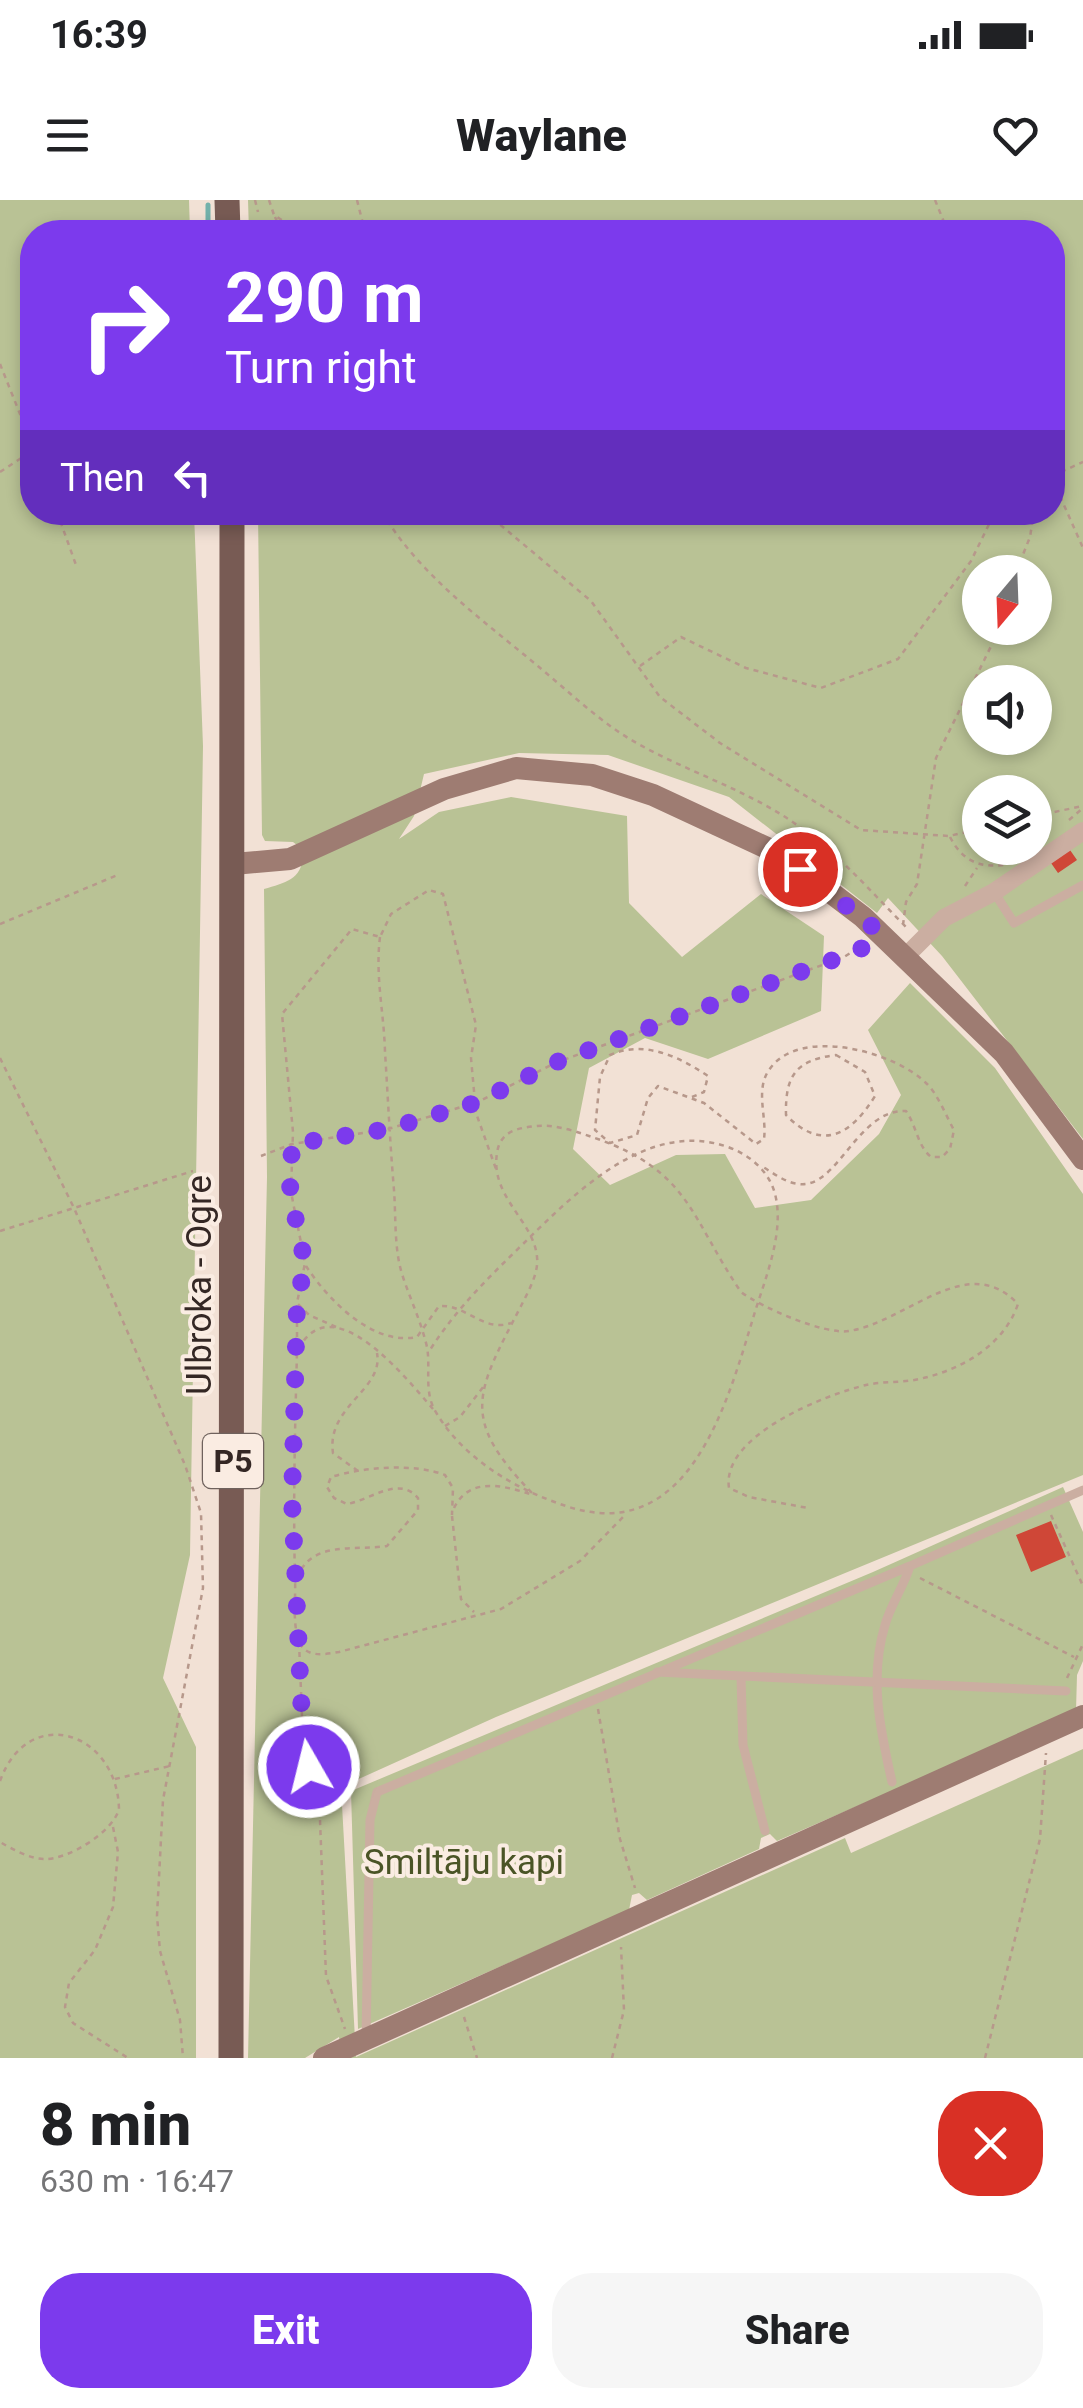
<!DOCTYPE html>
<meta charset="utf-8">
<style>
body{margin:0;font-family:Roboto,sans-serif;background:#f6f6f6;color:#202124;height:100vh;display:flex;flex-direction:column;font-size:38px;white-space:nowrap}
*{box-sizing:border-box;margin:0}
p{font-size:32px;color:#757577}
.icon{flex:none;width:55px;height:55px;fill:none;stroke:currentColor;stroke-width:2;stroke-linecap:round;stroke-linejoin:round}
.map{position:relative;height:1858px;overflow:hidden}
.panel{display:flex;flex-direction:column;background:#fff;flex:1}
.panel>*{flex:none}
.top-card{position:absolute;left:20px;top:20px;width:1045px;height:305px;border-radius:40px;box-shadow:0 5px 15px #0003;background:#7c3aed;color:#fff;overflow:hidden}
.needle{width:65px;rotate:199deg}
.buttons{position:absolute;left:962px;top:355px;display:grid;gap:20px}
.buttons a{display:grid;place-items:center;width:90px;height:90px;border-radius:50%;background:#fff;box-shadow:0 5px 15px #0003;font-size:50px}
.pin{position:absolute;display:grid;place-items:center;width:85px;height:85px;color:#fff;margin:-42px;border:5px solid #fff;border-radius:50%;box-shadow:0 2px 10px #0007}
.me{position:absolute;width:110px;margin:-55px;rotate:352deg;stroke-linejoin:round;filter:drop-shadow(0 0 8px #0008)}
.turn{display:flex;align-items:center;gap:35px;height:210px;padding:0 40px;font-size:45px}
.turn .icon{width:130px;height:130px;stroke-width:2.5}
.turn b{display:block;font-size:70px;line-height:85px}
.then{display:flex;align-items:center;height:95px;padding:0 40px;background:#0003;gap:20px;font-size:38px}
.round{display:grid;place-items:center;flex:none;width:105px;height:105px;border-radius:40px;background:#f6f6f6}
.head{display:flex;align-items:center;justify-content:space-between;height:170px;padding:0 40px}
h1{font-size:60px;font-weight:800;line-height:75px}
.primary-button{display:flex;gap:20px;margin-top:auto;padding:20px 40px}
.primary-button a{flex:1;height:115px;border-radius:40px;background:#7c3aed;color:#fff;font-size:40px;font-weight:800;line-height:115px;text-align:center}
.primary-button a+a{background:#f6f6f6;color:#202124}
.status{display:flex;justify-content:space-between;align-items:center;height:70px;padding:0 50px;background:#fff;direction:ltr}
.status svg{height:28px;fill:currentColor}
header{display:flex;justify-content:space-between;align-items:center;height:130px;padding:0 40px;background:#fff;font-size:45px;font-weight:800}
.map>svg:first-child{display:block}
</style>
<div class="status"><b>16:39</b><svg viewBox="0 0 49 12"><path d="M0 12V9h3v3zM5 12V6h3v6zM10 12V3h3v9zM15 12V0h3v12zM26 1h20v11H26zM47 4h2v5h-2z"/></svg></div>
<header><svg class="icon" aria-label="menu" viewBox="0 0 24 24"><path d="M4 6h16M4 12h16M4 18h16"/></svg>Waylane<svg class="icon" aria-label="heart" viewBox="0 0 24 24"><path d="M12 20l-8-8c-3-5 5-10 8-4 3-6 11-1 8 4z"/></svg></header>
<div class="map">
<svg width="1083" height="1858" viewBox="0 0 1083 1858">
<rect width="100%" height="100%" fill="#f2e1d5"/>
<!-- green -->
<path fill="#b9c295" fill-rule="evenodd" d="M0,0H189L190,32H32V312L194,313L203,546L190,1355L163,1478L196,1547V1858H0Z
M248,0H1083V939L942,756L888,698L877,713L729,597L608,555L519,553L424,574L414,616L399,639L439,612L511,597L627,616L629,703L682,757L761,694L824,736L821,811L708,859L645,838L589,868L573,949L610,985L676,955L725,954L755,1008L811,1000L879,934L901,895L868,830L910,783L995,868L1083,994V1275L496,1517L341,1587L356,1857L845,1638L851,1653L1083,1549V1858H342L339,1837L305,1858H248L267,977L264,689C288,682 307,677 301,648L293,642L265,641L262,635L258,313L1052,312V32H249ZM980,372H1035V428H980ZM980,482H1035V538H980ZM980,592H1035V648H980Z
M1063,1287L1083,1332V1461L1077,1475L1076,1511L777,1641L770,1634L761,1638L759,1649L647,1700L639,1693L632,1695L629,1710L358,1829L351,1591L873,1372Z"/>
<g fill="none" stroke-linecap="round" stroke-linejoin="round">
<!-- stream -->
<path stroke="#73b1ab" stroke-width="5" d="M208,32V5"/>
</g>
<!-- building -->
<path fill="#cf4737" d="M1070,650L1077,660L1058,673L1051,663Z
M1051,1321L1066,1357L1031,1372L1016,1335Z"/>
<g fill="none" stroke-linecap="round" stroke-linejoin="round">
<!-- path -->
<path stroke="#b7988b" stroke-width="2.5" stroke-dasharray="5 5" stroke-linecap="butt" d="M255,0L258,12
M269,0L274,15L300,32
M357,0L365,32
M935,0L948,32
M275,17L282,32
M0,164L32,244
M0,272L32,251
M1052,276L1083,262
M1052,278L1083,348
M57,312L76,365
M382,312C420,376 483,420 539,467C568,491 596,518 628,538C683,571 745,588 797,625C840,655 872,693 908,729
M485,312L591,401L660,497L720,543L861,630L949,636L980,629
M1016,372L1030,337L1034,312
M640,466L681,437L746,468L821,488L898,459L971,361L995,312
M1035,616L1083,606
M1069,620L1083,608
M950,637C962,660 978,668 1004,665
M965,686L977,668
M0,724L120,674
M903,725L906,702L917,684L936,558L1000,428
M380,737C375,777 384,812 385,852C388,898 390,944 394,990C396,1017 394,1048 402,1074C410,1099 421,1121 427,1147C431,1169 423,1193 437,1214C465,1260 517,1290 566,1306C689,1347 727,1204 754,1115C765,1079 785,1032 775,994C769,971 750,955 728,947C648,919 576,992 524,1043C488,1078 455,1110 428,1153
M836,855L865,872L875,896C851,935 822,952 786,915C785,874 797,860 836,855Z
M0,858L74,1008L185,1265L201,1313L203,1388L163,1600L157,1716L160,1751L180,1820L183,1858
M692,897L704,892L708,876C678,856 644,840 610,855L600,877L595,930L610,943L637,935L648,898L658,886L704,903L756,944L764,939C767,917 755,890 769,870C799,825 895,852 926,883C938,894 946,916 954,930L950,949L942,957H931C917,945 917,927 906,911C857,909 838,989 799,984C786,983 773,973 763,967
M261,956L292,944L388,929L478,902L555,863L844,757L866,743
M0,1031L193,971
M306,1066C329,1101 373,1146 417,1137L439,1106C466,1104 484,1133 511,1123
M336,1127L309,1115L297,1103L305,1063L291,992L293,932L282,814L352,729L380,737L391,714L429,690L443,694L476,825L471,858L476,913L496,969
M297,1147V1110
M433,1209C406,1178 330,1082 297,1152C295,1228 293,1303 295,1379C296,1397 292,1423 299,1441C306,1459 325,1454 339,1452L501,1409L580,1361L626,1314
M445,1226L460,1217L484,1186
M358,1271L333,1253C326,1206 384,1190 377,1153
M532,1293C459,1218 476,1193 521,1106C528,1092 539,1073 537,1057C534,1021 490,997 497,953C500,931 518,928 536,926C556,924 577,932 595,938C690,971 690,1017 741,1092C761,1107 824,1135 849,1131C907,1122 967,1050 1018,1104C1004,1145 962,1170 919,1179C902,1183 883,1181 866,1185C824,1195 721,1236 729,1288L749,1297L808,1308
M454,1308C469,1277 502,1285 530,1294
M1051,1315L1083,1386
M452,1316L461,1399L474,1412
M297,1378C311,1340 354,1351 387,1346L418,1310V1298C399,1275 371,1300 347,1304L334,1298L327,1287L331,1277C363,1267 414,1263 445,1275L453,1288L452,1315
M920,1378L1074,1457
M299,1442L303,1540L320,1620L326,1776L345,1829
M1067,1478L1083,1444
M598,1509L620,1639L635,1688
M115,1579L170,1566
M0,1581C28,1503 117,1531 119,1609C113,1632 68,1660 44,1659C30,1659 12,1649 0,1642
M113,1627L118,1652L113,1707L95,1750L69,1783L65,1807L73,1823L128,1858
M464,1817L477,1858
M612,1858L624,1810L621,1747
M985,1858L1040,1639L1046,1553"/>
<!-- lane -->
<path stroke="#cbaea1" stroke-width="9" d="M231,24L258,27
M994,692L1014,723L1083,685
M657,1472L1066,1491
M741,1478L743,1545L765,1631
M892,1582C880,1529 869,1478 885,1425C891,1404 904,1386 910,1366L1083,1290
M366,1838L370,1620L377,1592L910,1366"/>
<!-- street -->
<path stroke="#cbaea1" stroke-width="18" d="M905,757L944,718L994,692L1083,631"/>
<!-- secondary -->
<path stroke="#9e7c72" stroke-width="22" d="M234,664L290,659L444,589L516,568L592,575L653,595L780,654L863,717L1004,853L1083,959
M324,1858L1083,1516"/>
<!-- primary -->
<path stroke="#785b54" stroke-width="25" d="M227,0L228,32
M231,1858L232,312"/>
</g>
<g fill="none" stroke-linecap="round" stroke-linejoin="round">
<!-- route -->
<path stroke="#7c3aed" stroke-width="18" stroke-dasharray="0 32.4" d="M309,1567L303,1540L292,1300L297,1104L305,1063L290,992L292,944L388,929L478,902L554,863L860,750L878,731L800,669"/>
</g>
<g text-anchor="middle" dominant-baseline="central" stroke-width="8" stroke-linejoin="round" paint-order="stroke">
<!-- shield labels -->
<rect fill="#faece2" stroke="#6f625d" stroke-width="2.5" x="203" y="1234" width="60" height="54" rx="8"/>
<g font-size="32" font-weight="bold" fill="#342724">
<text x="233" y="1261">P5</text>
</g>
<!-- street labels -->
<g font-size="35" fill="#342724" stroke="#faece2">
<text transform="translate(199 1085) rotate(-90)">Ulbroka - Ogre</text>
</g>
<!-- park labels -->
<g font-size="35" fill="#4a5426" stroke="#faece2">
<text x="464" y="1662">Smiltāju kapi</text>
</g>
</g>
</svg>
<div class="buttons">
<a><svg class="needle" viewBox="-14 -14 28 28"><path d="M0-13l5 13h-10z" fill="#e53935"/><path d="M0 13l5-13h-10z" fill="#757577"/></svg></a>
<a><svg class="icon" aria-label="sound" viewBox="0 0 24 24"><path d="M4 9h4l5-4v14l-5-4H4zM17 9q2 3 0 6"/></svg></a>
<a><svg class="icon" aria-label="layers" viewBox="0 0 24 24"><path d="M12 4l9 5-9 5-9-5zM3 14l9 5 9-5"/></svg></a>
</div>
<div class="pin" style="left:800px;top:669px;background:#d93025"><svg class="icon" aria-label="arrive" viewBox="0 0 24 24"><path d="M6 21V4h12l-3 4 3 4H6"/></svg></div>
<svg class="me" style="left:309px;top:1567px" viewBox="-20 -20 40 40"><circle r="17" fill="#7c3aed" stroke="#fff" stroke-width="3"/><path d="M0-11L8 9 0 5-8 9z" fill="#fff"/></svg>
<div class="top-card">
<div class="turn"><svg class="icon" aria-label="right" viewBox="0 0 24 24"><path d="M7 20v-9h11M14 6l5 5-5 5"/></svg><div><b>290 m</b>Turn right</div></div>
<div class="then">Then<svg class="icon" aria-label="left" viewBox="0 0 24 24"><path d="M17 20v-9H6M10 6l-5 5 5 5"/></svg></div>
</div>
</div>
<section class="panel">
<div class="head"><div><h1>8 min</h1><p>630 m · 16:47</p></div><a class="round" style="background:#d93025;color:#fff"><svg class="icon" aria-label="close" viewBox="0 0 24 24"><path d="M6 6l12 12M18 6L6 18"/></svg></a></div>
<div class="primary-button"><a>Exit</a><a>Share</a></div>
</section>
